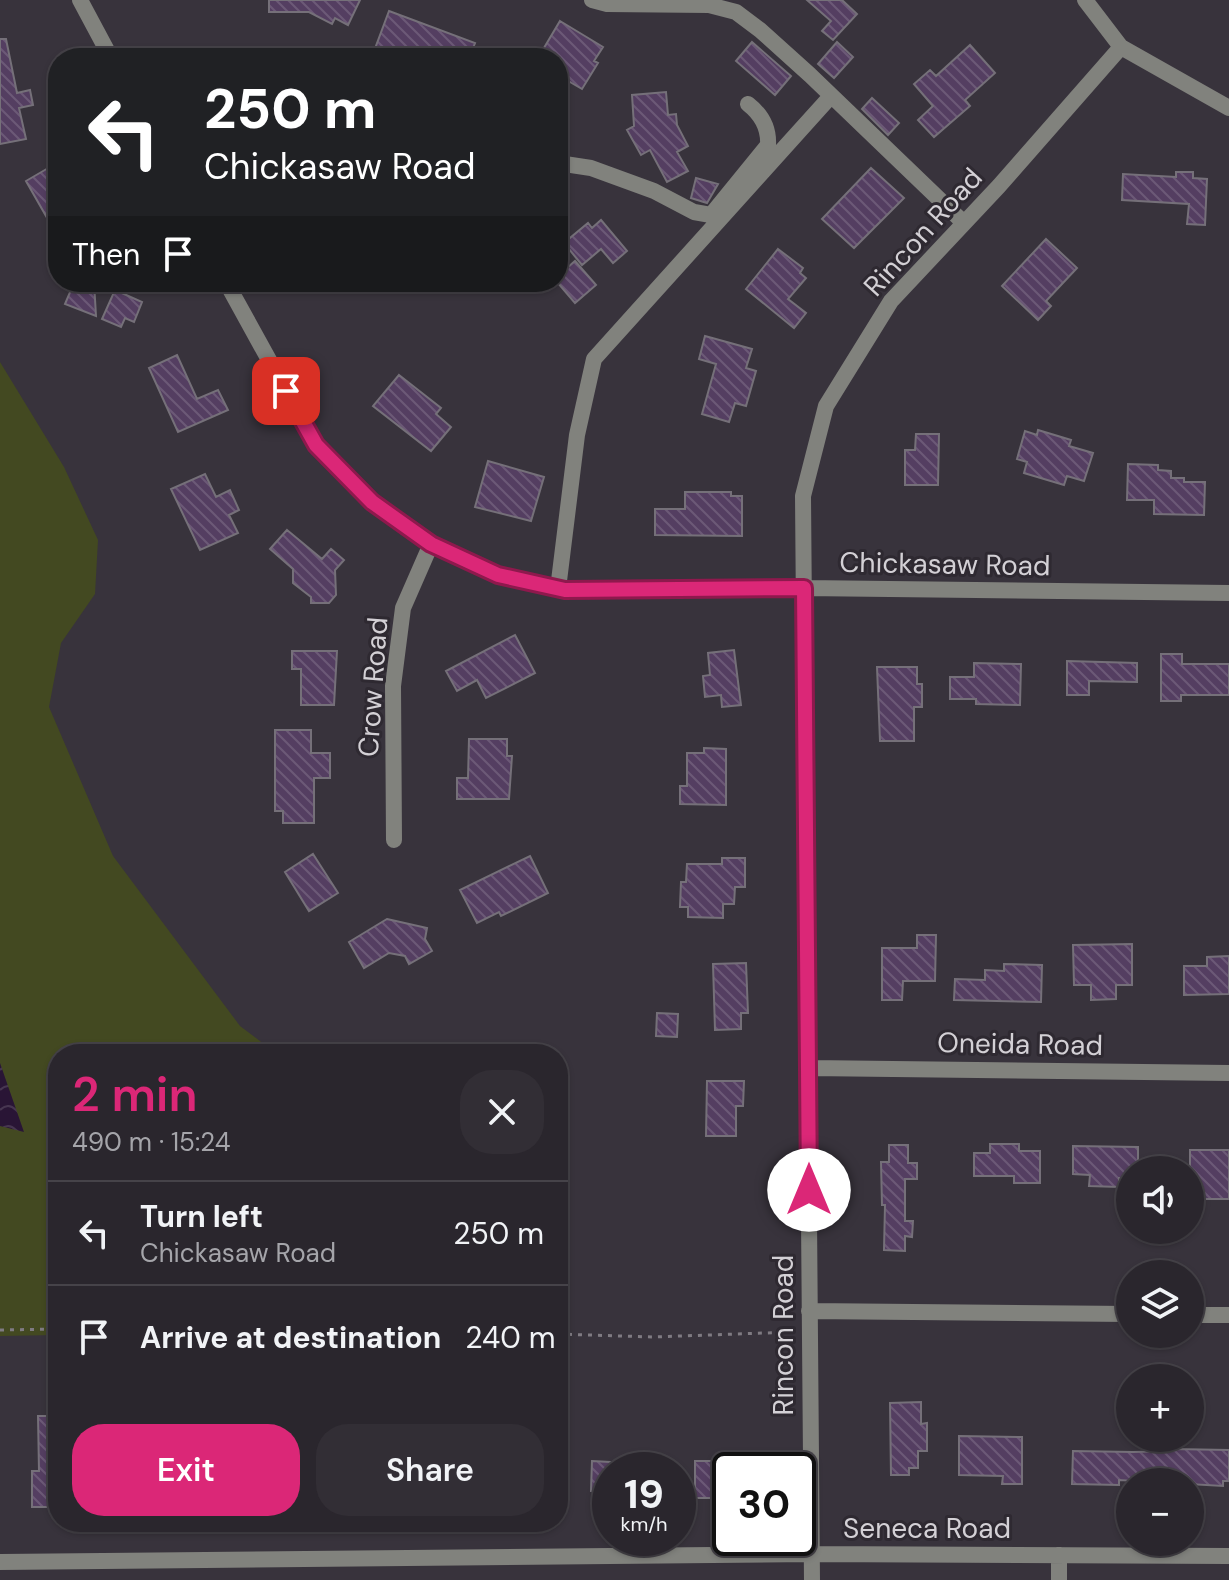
<!DOCTYPE html>
<meta charset="utf-8">
<style>
body{margin:0;font-family:"DM Sans",sans-serif;background:#322e35;color:#f1f3f6;height:100vh;display:flex;flex-direction:column;font-size:30px;white-space:nowrap}
*{box-sizing:border-box;margin:0}
p{font-size:26px;color:#a5a5aa}
.icon{flex:none;width:44px;height:44px;fill:none;stroke:currentColor;stroke-width:2;stroke-linecap:round;stroke-linejoin:round}
.map{position:relative;flex:1;overflow:hidden}
.panel{position:absolute;left:48px;top:1044px;width:520px;height:488px;display:flex;flex-direction:column;background:#2a262d;border-radius:32px;box-shadow:0 2px 6px #0004,0 0 0 2px #464349}
.panel>*{flex:none}
.guide{position:absolute;left:48px;top:48px;width:520px;height:244px;border-radius:32px;box-shadow:0 2px 6px #0004,0 0 0 2px #464349;background:#202124;color:#fff;overflow:hidden}
.fabs{position:absolute;left:1116px;top:1156px;display:grid;gap:16px}
.fabs a{display:grid;place-items:center;width:88px;height:88px;border-radius:50%;background:#2a262d;box-shadow:0 2px 6px #0004,0 0 0 2px #464349;font-size:40px}
.speed{position:absolute;left:592px;top:1452px;display:flex;gap:16px;font-size:40px;font-weight:700;text-align:center}
.speed>*{display:grid;place-content:center;width:104px;height:104px;border-radius:50%;background:#2a262d;box-shadow:0 2px 6px #0004,0 0 0 2px #464349;line-height:1}
.speed small{font-size:20px;font-weight:400}
.speed .limit{border:4px solid #111;border-radius:12px;background:#fff;color:#111}
.pin{position:absolute;display:grid;place-items:center;width:68px;height:68px;color:#fff;margin:-34px;border-radius:16px;box-shadow:0 4px 12px #0006}
.me{position:absolute;width:88px;margin:-44px;rotate:0deg;stroke-linejoin:round;filter:drop-shadow(0 0 6px #0008)}
.turn{display:flex;align-items:center;gap:28px;height:168px;padding:0 24px;font-size:36px}
.turn .icon{width:104px;height:104px;stroke-width:2.5}
.turn b{display:block;font-size:56px;line-height:68px}
.then{display:flex;align-items:center;height:76px;padding:0 24px;background:#0003;gap:16px;font-size:30px}
.round{display:grid;place-items:center;flex:none;width:84px;height:84px;border-radius:32px;background:#322e35}
.head{display:flex;align-items:center;justify-content:space-between;height:136px;padding:0 24px}
h1{font-size:48px;font-weight:600;line-height:60px;color:#db2777}
.action{display:flex;gap:16px;margin-top:auto;padding:16px 24px}
.action a{flex:1;height:92px;border-radius:32px;background:#db2777;color:#fff;font-size:32px;font-weight:600;line-height:92px;text-align:center}
.action a+a{background:#322e35;color:#f1f3f6}
ul{padding:0;list-style:none}
li{display:flex;align-items:center;gap:24px;height:104px;padding:0 24px;border-top:2px solid #464349}
li div{flex:1}
li b{display:block;font-size:30px}
li em{font-style:normal}
.map>svg:first-child{display:block}
</style>
<div class="map">
<svg width="1229" height="1580" viewBox="0 0 1229 1580">
<defs>
<pattern id="water-waves" width="16" height="10" patternUnits="userSpaceOnUse" patternTransform="scale(2)"><rect width="16" height="10" fill="#291535"/><path d="M0 5q4-4 8 0t8 0" fill="none" stroke="#473651"/></pattern>
<pattern id="building-back-hatch" width="6" height="6" patternUnits="userSpaceOnUse" patternTransform="scale(2)"><rect width="6" height="6" fill="#543e61"/><path d="M-1 5l2 2M0 0l6 6M5-1l2 2" fill="none" stroke="#6c5977"/></pattern>
</defs>
<rect width="100%" height="100%" fill="#38333c"/>
<!-- green -->
<path fill="#434921" d="M0,362L64,467L98,540L95,594L61,643L49,707L113,856L240,1026L277,1054H58V1335L0,1336Z"/>
<!-- water -->
<path fill="url(#water-waves)" d="M0,1063L24,1132L0,1126Z"/>
<!-- building -->
<path fill="url(#building-back-hatch)" stroke="#757079" stroke-width="2" d="M269,0H360L348,25L335,18L332,24L309,12H269Z
M807,0H842L857,14L833,40L822,31L831,21Z
M389,11L475,43L469,58H383L373,54Z
M560,21L603,47L594,61L598,63L582,89L558,75V58H538Z
M0,39H6L17,93L30,90L33,105L19,108L26,139L0,144Z
M752,42L791,76L775,95L736,61Z
M837,42L853,57L834,78L818,64Z
M970,45L995,73L965,100L970,106L934,137L918,120L933,106L914,84L930,70L936,76Z
M666,92L668,115L676,114L677,125L688,146L677,152L688,171L667,182L650,150L641,155L627,130L634,126L632,95Z
M872,98L899,123L888,135L862,109Z
M50,167L58,180V237L26,181Z
M871,168L904,198L854,248L822,219Z
M1176,172H1193V178L1207,179L1205,225L1187,224L1189,204L1122,200L1123,174L1176,177Z
M696,178L718,184L707,203L691,198Z
M601,220L627,251L613,263L601,249L582,265L564,243L588,223L592,228Z
M1046,239L1077,268L1046,301L1051,306L1038,320L1002,286Z
M778,249L803,268L800,273L806,278L788,299L806,313L794,328L746,289Z
M575,261L596,285L575,303L557,282L558,276Z
M71,282H94L96,316L65,304L71,290Z
M115,290L142,302L134,322L125,318L121,327L102,319Z
M705,336L752,349L746,368L756,371L746,406L735,403L729,422L702,414L716,364L699,359Z
M177,355L197,399L218,390L228,410L178,432L149,368Z
M399,375L441,408L436,414L451,427L431,451L373,406Z
M1038,430L1071,440L1069,446L1093,453L1084,481L1067,476L1064,485L1024,473L1027,462L1017,459L1025,431L1037,435Z
M916,434H939L938,485H905V450H915Z
M488,461L544,477L531,521L475,507Z
M1128,464L1158,465V470L1171,471V478H1184V482H1205L1204,515L1154,514V500H1127Z
M205,474L216,497L230,490L239,510L229,515L238,533L200,550L171,489Z
M685,492H731V496H742V536L655,535V509H685Z
M287,530L322,559L331,549L344,560L335,570L336,595L329,603H311V597L293,583V569L270,549Z
M515,635L535,673L486,698L477,680L457,691L446,671Z
M734,650L741,705L722,707L721,695L705,697L703,676L710,675L708,653Z
M292,651H337L334,705H301V669H292Z
M1161,654H1182V664H1229V695H1181V701H1161Z
M1067,661L1137,663V682L1089,681V695H1067Z
M974,663L1021,664L1020,705L976,704V699H950V677H974Z
M877,667H917V684H922V707H914V741H880Z
M275,730H311V753H330V778H314V823H283V811H275Z
M469,739H507V756H512L509,799H457V778H468Z
M704,748L726,749V805L680,804V786H687V753H704Z
M313,854L338,893L309,911L285,872Z
M530,856L548,893L501,916L499,912L477,923L460,890Z
M722,858H745V887H735L734,904H723V918L688,917V907H680L681,882H686L687,864H722Z
M387,919L427,928L425,939L432,951L409,964L405,956L389,953L364,968L349,942Z
M917,935H936L935,981H903L902,1000H882V948H917Z
M1132,944V985H1116V999L1091,1000V985H1074L1073,945Z
M1229,956V994L1184,995V966H1207V957Z
M746,963L748,1013H741V1029L715,1030L713,964Z
M1004,964L1042,965L1041,1002L954,1000L955,979L985,980V970L1004,971Z
M657,1013L678,1014L677,1037L656,1036Z
M707,1081H744L743,1106H736V1136H706Z
M990,1144H1019V1151H1040V1183H1014V1176H974V1153H990Z
M889,1145H908V1163H917V1179H905V1221H913L912,1237L905,1236V1251L884,1250L885,1205H882L881,1162H889Z
M1073,1146L1138,1147V1170H1130V1178H1119V1187L1089,1186L1090,1175L1073,1174Z
M1190,1150H1229V1199H1190Z
M921,1402V1424L927,1423V1451H918V1468H909V1475H891L890,1403Z
M38,1416H58V1507H32V1471H39Z
M959,1436L1022,1437V1484H1002L1003,1476L959,1475Z
M1173,1449L1229,1450V1481H1223V1486L1119,1480V1485L1072,1484L1073,1451L1133,1452L1173,1451Z
M740,1453V1470H730V1490H722V1498H695V1461H719V1454Z
M592,1461L610,1462V1491H591Z"/>
<g fill="none" stroke-linecap="round" stroke-linejoin="round">
<!-- path -->
<path stroke="#7f7b82" stroke-width="3" stroke-dasharray="4 6" stroke-linecap="butt" d="M0,1330L58,1329
M558,1334L653,1337L793,1332"/>
<!-- minor -->
<path stroke="#81827d" stroke-width="16" d="M80,0L111,58
M592,0L607,4L709,5L736,12L760,30L810,75L964,223
M1085,0L1121,47L1229,108
M558,163L591,168L654,191L694,212L711,215L768,145C769,128 762,115 748,104
M226,282L316,445L372,502L431,544L498,575L565,590L804,588L1229,593
M558,589L577,435L594,359L831,96
M394,840L393,686L403,608L431,544
M810,1068L1229,1073
M809,1311L1130,1314
M1190,1315H1229
M0,1562L812,1554L1229,1556
M812,1580L803,496L826,406L891,301L999,186L1121,47
M1059,1580V1555"/>
</g>
<g fill="none" stroke-linecap="round" stroke-linejoin="round">
<!-- route casing -->
<g stroke="#8e194d" stroke-width="20">
<path id="route" d="M286,391L316,445L372,502L431,544L498,575L565,590L804,588L809,1190"/>
</g>
<!-- route -->
<use href="#route" stroke="#db2777" stroke-width="14"/>
</g>
<g text-anchor="middle" dominant-baseline="central" stroke-width="6" stroke-linejoin="round" paint-order="stroke">
<!-- street labels -->
<g font-size="28" fill="#d3d0d5" stroke="#2e2931">
<text transform="translate(923 232) rotate(-48)">Rincon Road</text>
<text transform="translate(945 564) rotate(1)">Chickasaw Road</text>
<text transform="translate(373 687) rotate(-86)">Crow Road</text>
<text transform="translate(1020 1044) rotate(1)">Oneida Road</text>
<text transform="translate(783 1335) rotate(-90)">Rincon Road</text>
<text x="927" y="1528">Seneca Road</text>
</g>
</g>
</svg>
<div class="fabs">
<a><svg class="icon" aria-label="sound" viewBox="0 0 24 24"><path d="M4 9h4l5-4v14l-5-4H4zM17 9q2 3 0 6"/></svg></a>
<a><svg class="icon" aria-label="layers" viewBox="0 0 24 24"><path d="M12 4l9 5-9 5-9-5zM3 14l9 5 9-5"/></svg></a>
<a>+</a>
<a>−</a>
</div>
<div class="speed"><div>19<small>km/h</small></div><div class="limit">30</div></div>
<div class="pin" style="left:286px;top:391px;background:#d93025"><svg class="icon" aria-label="arrive" viewBox="0 0 24 24"><path d="M6 21V4h12l-3 4 3 4H6"/></svg></div>
<svg class="me" style="left:809px;top:1190px" viewBox="-20 -20 40 40"><circle r="19" fill="#fff"/><path d="M0-13L10 11 0 6-10 11z" fill="#db2777"/></svg>
<div class="guide">
<div class="turn"><svg class="icon" aria-label="left" viewBox="0 0 24 24"><path d="M17 20v-9H6M10 6l-5 5 5 5"/></svg><div><b>250 m</b>Chickasaw Road</div></div>
<div class="then">Then<svg class="icon" aria-label="arrive" viewBox="0 0 24 24"><path d="M6 21V4h12l-3 4 3 4H6"/></svg></div>
</div>
<section class="panel">
<div class="head"><div><h1>2 min</h1><p>490 m · 15:24</p></div><a class="round"><svg class="icon" aria-label="close" viewBox="0 0 24 24"><path d="M6 6l12 12M18 6L6 18"/></svg></a></div>
<ul>
<li><svg class="icon" aria-label="left" viewBox="0 0 24 24"><path d="M17 20v-9H6M10 6l-5 5 5 5"/></svg><div><b>Turn left</b><p>Chickasaw Road</p></div><em>250 m</em></li>
<li><svg class="icon" aria-label="arrive" viewBox="0 0 24 24"><path d="M6 21V4h12l-3 4 3 4H6"/></svg><div><b>Arrive at destination</b></div><em>240 m</em></li>
</ul>
<div class="action"><a>Exit</a><a>Share</a></div>
</section>
</div>
